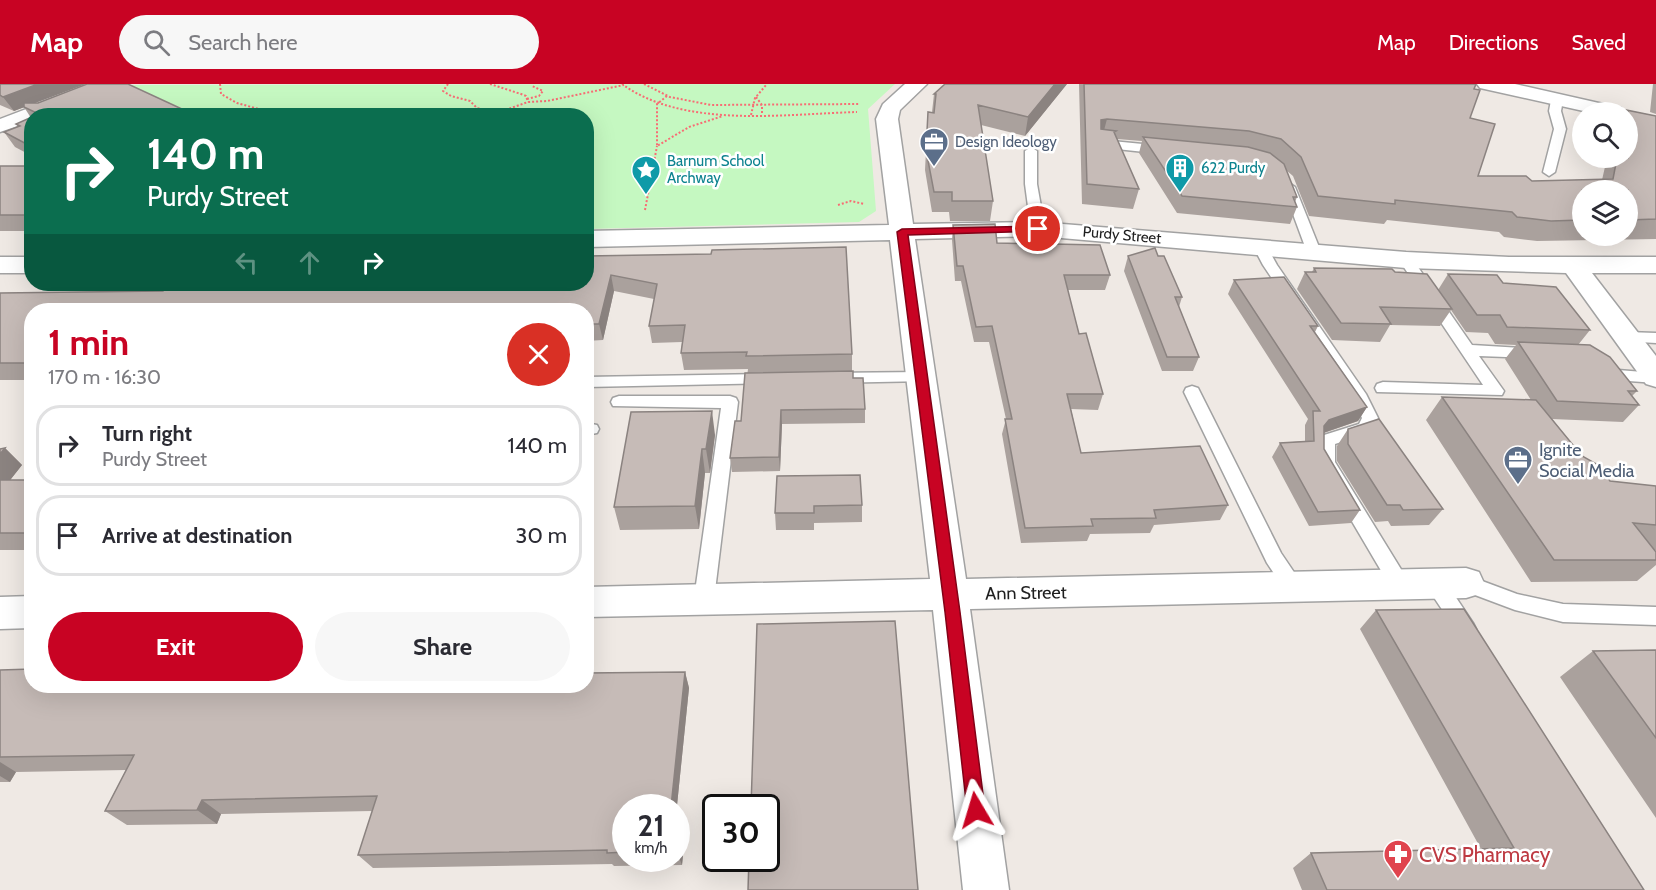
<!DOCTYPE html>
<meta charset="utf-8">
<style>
body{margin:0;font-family:Cabin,sans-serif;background:#f7f7f7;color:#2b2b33;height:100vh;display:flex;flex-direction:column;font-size:22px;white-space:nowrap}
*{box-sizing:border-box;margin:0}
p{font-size:20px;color:#7c7c81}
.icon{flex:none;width:33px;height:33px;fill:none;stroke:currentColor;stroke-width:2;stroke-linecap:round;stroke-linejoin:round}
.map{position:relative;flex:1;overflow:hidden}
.details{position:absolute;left:24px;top:219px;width:570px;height:390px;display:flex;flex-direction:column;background:#fff;border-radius:24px;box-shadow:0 6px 24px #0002}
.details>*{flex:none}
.top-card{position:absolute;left:24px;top:24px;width:570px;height:183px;border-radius:24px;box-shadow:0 6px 24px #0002;background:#0b6e4f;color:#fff;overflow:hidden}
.buttons{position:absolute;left:1572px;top:18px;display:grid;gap:12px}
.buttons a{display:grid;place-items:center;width:66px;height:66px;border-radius:50%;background:#fff;box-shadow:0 6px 24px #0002;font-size:30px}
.speed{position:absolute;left:612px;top:710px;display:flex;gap:12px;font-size:30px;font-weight:700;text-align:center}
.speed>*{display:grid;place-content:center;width:78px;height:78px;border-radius:50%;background:#fff;box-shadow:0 6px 24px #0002;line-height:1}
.speed small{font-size:15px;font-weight:400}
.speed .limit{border:3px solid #111;border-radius:9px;background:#fff;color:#111}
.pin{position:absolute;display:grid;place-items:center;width:51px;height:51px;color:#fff;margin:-26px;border:3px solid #fff;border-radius:50%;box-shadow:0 2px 6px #0007}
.me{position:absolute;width:66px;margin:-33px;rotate:353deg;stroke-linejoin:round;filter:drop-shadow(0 0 4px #0008)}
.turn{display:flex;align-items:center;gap:21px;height:126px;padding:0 24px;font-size:27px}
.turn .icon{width:78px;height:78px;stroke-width:2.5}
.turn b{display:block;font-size:42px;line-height:51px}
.lanes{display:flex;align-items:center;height:57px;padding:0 24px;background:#0003;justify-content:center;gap:30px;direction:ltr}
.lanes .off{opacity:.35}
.round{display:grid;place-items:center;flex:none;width:63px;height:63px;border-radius:32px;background:#f7f7f7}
.overview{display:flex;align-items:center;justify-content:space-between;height:102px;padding:0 24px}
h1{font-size:36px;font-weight:800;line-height:45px;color:#c80323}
.action{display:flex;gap:12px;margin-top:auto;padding:12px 24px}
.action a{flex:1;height:69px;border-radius:36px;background:#c80323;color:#fff;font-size:24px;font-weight:800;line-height:69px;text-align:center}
.action a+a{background:#f7f7f7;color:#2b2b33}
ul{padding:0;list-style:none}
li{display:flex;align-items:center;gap:18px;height:81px;margin:0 12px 9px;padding:0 12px;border:3px solid #e1e1e2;border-radius:24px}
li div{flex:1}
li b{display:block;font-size:22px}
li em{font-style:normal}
header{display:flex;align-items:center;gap:36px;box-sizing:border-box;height:84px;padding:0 30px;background:#c80323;color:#fff}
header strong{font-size:28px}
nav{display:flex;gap:33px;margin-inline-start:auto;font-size:21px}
.search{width:420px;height:54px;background:#f7f7f7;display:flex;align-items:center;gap:15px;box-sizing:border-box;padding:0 21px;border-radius:33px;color:#7c7c81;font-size:22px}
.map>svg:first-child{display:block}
</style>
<header>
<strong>Map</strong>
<div class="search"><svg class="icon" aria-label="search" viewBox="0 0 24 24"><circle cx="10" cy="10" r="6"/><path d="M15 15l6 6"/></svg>Search here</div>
<nav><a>Map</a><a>Directions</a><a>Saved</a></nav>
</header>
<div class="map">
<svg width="1656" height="806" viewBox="0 0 1656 806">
<rect width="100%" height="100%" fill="#efe9e4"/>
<!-- park -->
<path fill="#c5f8c1" d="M895,0L868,25L876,127L859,138L587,145L586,32L199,31L125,1Z"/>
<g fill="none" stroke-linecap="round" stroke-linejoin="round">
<!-- lane casing -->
<g stroke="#a2a2a2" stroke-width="3">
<path id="lane" d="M1557,13L1563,16L1561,27L1566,45L1555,88L1549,92L1543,88L1554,45L1549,27L1551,16Z
M1102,56L1163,62L1169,66L1163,70L1098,63V57Z
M1031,63L1037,67V100L1045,145L1038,149L1031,145L1025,100V67Z
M1289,99L1295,103L1321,168L1319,171H1309L1307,168L1283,103Z
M1261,160L1266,161L1277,181L1366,310L1378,334L1372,348L1335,360V378L1407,495L1410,501L1407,507L1400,509L1393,507L1317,378L1318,356L1321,352L1359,340L1362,334L1353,315L1263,181L1254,164Z
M1406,172L1411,173L1472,261L1539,265L1541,269L1539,273L1533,274L1479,272L1504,307L1502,311L1377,308L1375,304L1377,300L1383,298L1483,301L1399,176Z
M1627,248L1656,249V259L1622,257L1619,253L1622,249Z
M1603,279L1618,286L1656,289V299L1615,296L1597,288L1595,284L1597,280Z
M922,288L928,289L930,293L928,297L828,299L822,298L820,294L822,290L828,289Z
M768,290L774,291L776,295L774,299L586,303V293Z
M1192,302L1198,304L1200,308L1281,469L1304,503L1301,509L1294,511L1287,509L1267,479L1184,308L1186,304Z
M619,312H730L736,314L738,318L714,515L711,521L704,523L697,521L694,515L721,324L613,322L611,318L613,314Z
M586,339L597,341L599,345L597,349L586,351Z
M1466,491L1517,510L1563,520L1656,523V541L1563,538L1515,526L1459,505L1456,499L1459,493Z
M1436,492L1443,494L1473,539L1476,545L1473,551L1466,554L1459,551L1429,506L1426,500L1429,494Z"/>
</g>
<!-- street casing -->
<g stroke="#a2a2a2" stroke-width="3">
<path id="street" d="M92,0H120L117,4L47,32H32V37L0,48V35Z
M905,0H927L900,26L898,35L913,140L1038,138L1406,168L1509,173H1656V189H1592L1656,272V303L1646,300L1566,189L1406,184L1038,152L915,155L966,495L1466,484L1479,488L1484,499L1479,510L1466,514L970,525L1009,806H963L933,526L586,533V503L930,495L890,156L586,163V147L889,141L876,35L883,20Z
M1477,0H1515L1621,24L1625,28H1588L1480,4Z
M0,173H32V189H0Z
M32,512V544L0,545V513Z"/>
</g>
<!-- path -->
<path stroke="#f86c74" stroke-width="2" stroke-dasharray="2 2" stroke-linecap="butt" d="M220,0L221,10L237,19L284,32
M448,0L443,7L451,12L470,17L477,24L497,29
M490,0L521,10L526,12L528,18
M622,0C684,45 784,30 857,28
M644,0L670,13L711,21L860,20
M667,12L657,20V62L689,43L723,32
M756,13L762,21V30
M527,15L539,12L543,7L532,2
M751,31L755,14L767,0
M497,32V29L528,18L547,17L624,1
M838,121L851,117L864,120
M645,126L657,62"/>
<!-- lane -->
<use href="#lane" fill="#fff" fill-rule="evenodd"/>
<!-- street -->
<use href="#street" fill="#fff" fill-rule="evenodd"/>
</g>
<!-- wall -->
<path fill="#aaa19d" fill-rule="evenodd" d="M0,0L36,19L197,32H32V72L15,63L4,48L18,43L16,40L31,34L24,23L14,27L0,21Z
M1067,0L1025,52L981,41L993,117L990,137H950L949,128H932L925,86L928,28H932L934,10Z
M1079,0H1476L1474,5L1470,34L1478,92L1532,97L1602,96L1607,74H1628V28H1624L1626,26L1656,32V155L1537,157L1504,153L1499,148L1387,136L1384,140L1309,132L1293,92L1286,86L1297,113L1295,118L1297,123L1290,140L1177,129L1139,69L1142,57L1117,55L1139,105L1133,125L1082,120ZM1582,106H1628V152H1582Z
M1653,0H1656V30L1650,28Z
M0,82H32V147H0Z
M953,141L997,159L1110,191L1105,206H1068L1079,250L1103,310L1098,326L1071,325L1081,369L1228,421L1220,436L1154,441L1150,449L1090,450L1087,457L1021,459L1002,350L1006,335L989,258H974L961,197H955L952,156Z
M586,172L852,270V287L853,294L865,325V339L782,340L780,387L732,388L730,374L741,337L748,285L684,286L681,269L682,258L652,259L649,242L654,215L614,207L603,256L586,257V226H32V296H0V209L586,200Z
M1128,172H1158L1182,213L1179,223L1199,273L1193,287H1162L1124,187Z
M1314,184L1395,188L1438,206L1448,190L1503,199L1590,246L1578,261L1637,307L1632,312L1639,321L1623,338L1552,335L1582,372L1610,397L1656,402V466H1655L1656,468V481L1637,497L1531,498L1426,336L1442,313L1531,316L1505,275L1516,261L1495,260L1488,249L1466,248L1451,226L1440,242L1390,241L1380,258L1332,256L1297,205L1305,188H1312Z
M1234,196L1318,242L1315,248L1367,323L1358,337L1324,349V365L1360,426L1351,439L1309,442L1272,373L1280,359L1305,357V341L1308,335L1228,210Z
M1348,345L1443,425L1429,441L1391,442L1388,437L1375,438L1337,377V362Z
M715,351L710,389H705L699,445L620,446L614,423Z
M5,364L22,381L10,396H32V466H0V365Z
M777,392L862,421V438L814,439V446H776L775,429Z
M1376,526L1644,806H1302L1293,784L1311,769L1481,765L1360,545Z
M1656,566V734L1560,593L1593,567Z
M0,586L32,602L685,588L689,604L676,731V723H626V774H676V737H680L685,751L682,781L614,782L612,780L373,784L358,771L372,727L221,730L217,740L127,741L105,727L126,686L16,688L10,698H0Z"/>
<!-- shaded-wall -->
<path fill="#8b8380" d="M38,0H86L14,27L3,13Z
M1055,0H1067L1025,52L1028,33Z
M1107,35L1102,54L1096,56L1101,36Z
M611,191L614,207L603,256L599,240Z
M1367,323L1358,337L1320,350L1324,342L1329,336Z
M781,326L782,340L780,387L779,373Z
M712,327L715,351L710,389L706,365Z
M5,364L22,381L0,409V370Z
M702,365L705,389L699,445L695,422Z
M685,588L689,604L676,731V723H671Z
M0,678L16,688L10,698L0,692Z
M202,716L221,730L217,740L197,726Z
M680,737L685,751L682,781L677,768Z"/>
<!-- building -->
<path fill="#c6bbb7" stroke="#8b8380" stroke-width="1.5" d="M0,0H38L3,13L0,11Z
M87,0H128L197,32H36L39,30L24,23V19H38Z
M945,0H1055L1028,33L978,21L993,117H952V108H934L926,66L928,28L934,29L936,10H934Z
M1084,0H1476L1474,5L1480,6L1470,34L1495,40L1478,92H1526L1532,97L1613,95L1617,74H1628V28H1626V26L1656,32V135L1628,136V106H1582V136L1551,137L1517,133L1512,128L1395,116V120L1318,112L1301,73L1281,55L1249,47L1107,35L1101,36V45L1116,47L1114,48L1139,105L1087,100Z
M32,33V63L4,48L20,42L16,40Z
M1143,53L1248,63L1270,69L1284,80L1297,113H1293L1297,123L1182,112Z
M0,82H32V131H0Z
M995,140L997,159L1100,161L1110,191H1064L1079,250L1086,249L1103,310H1067L1081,369L1200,362L1228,421L1154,426L1156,434L1091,435L1093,442L1025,444L1005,335H1012L992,242L976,243L963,182H957L953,141Z
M846,163L852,270L746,272L747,268L681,269L685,241L649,242L657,200L611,191L599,240H586V226H32V279H0V209L163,207L165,204L332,202L333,200H586V172L711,170L712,166Z
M1155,164L1158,172H1164L1182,213H1175L1199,273H1167L1128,172Z
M1314,184L1392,185L1395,188L1427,190L1452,225L1380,223L1391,240L1341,239L1305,188H1316Z
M1448,190L1497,191L1503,199L1556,203L1590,246L1507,243L1500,231H1477Z
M1284,193L1318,242H1310L1367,323L1329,336L1324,342V365L1360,426L1318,428L1280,359L1314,357L1313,327H1320L1234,196Z
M1518,258L1590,261L1610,273L1637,307H1628L1639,321L1557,317Z
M853,287V294H863L865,325L781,326L779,373L730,374L735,337H741L745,289Z
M1442,313L1536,316L1582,372L1600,382L1610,397L1656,402V441L1633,439L1656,468V476H1554Z
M712,327L706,365H702L695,422L614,423L631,328Z
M1379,335L1443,425L1403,426L1400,421H1387L1348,360V345Z
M5,364L0,370V365Z
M860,391L862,421L814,422V429H775L777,392Z
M0,396H32V449H0Z
M1464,525L1644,806H1327L1311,769L1514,764L1376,526Z
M895,537L918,806H748L749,774H766V723H751L757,540Z
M1656,566V654L1593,567Z
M32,585V602H586V589L685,588L671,723H626V768L607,769V766L358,771L377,712L202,716L197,726L105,727L134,671L0,673V586Z
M676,737H680L677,768H676Z"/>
<!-- route -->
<path fill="#c80323" stroke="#820217" stroke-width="1.5" d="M1038,142L1041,143V147L908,151L960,528L985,726L982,732L976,735L970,732L967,726L945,528L897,148L902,145Z"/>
<!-- icons -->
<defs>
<g id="office-pin" transform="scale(1.5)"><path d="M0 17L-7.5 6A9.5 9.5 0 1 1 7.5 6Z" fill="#5c6f8a" stroke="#fff"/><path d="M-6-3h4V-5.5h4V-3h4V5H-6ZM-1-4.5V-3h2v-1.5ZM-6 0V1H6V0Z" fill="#fff"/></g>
<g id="building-pin" transform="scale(1.5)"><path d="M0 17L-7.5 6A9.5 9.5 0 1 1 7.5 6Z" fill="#0f9aa8" stroke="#fff"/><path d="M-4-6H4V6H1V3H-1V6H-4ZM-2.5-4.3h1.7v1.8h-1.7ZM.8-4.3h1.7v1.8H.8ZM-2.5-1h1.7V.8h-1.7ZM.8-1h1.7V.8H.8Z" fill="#fff"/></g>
<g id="sight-pin" transform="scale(1.5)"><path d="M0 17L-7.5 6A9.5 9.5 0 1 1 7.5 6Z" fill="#0f9aa8" stroke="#fff"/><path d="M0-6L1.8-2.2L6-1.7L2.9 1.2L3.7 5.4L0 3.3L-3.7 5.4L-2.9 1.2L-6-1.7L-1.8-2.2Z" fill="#fff"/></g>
<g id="pharmacy-pin" transform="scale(1.5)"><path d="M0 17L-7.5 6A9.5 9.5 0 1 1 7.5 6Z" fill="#e0444e" stroke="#fff"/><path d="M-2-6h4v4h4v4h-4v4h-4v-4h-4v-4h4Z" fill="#fff"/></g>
</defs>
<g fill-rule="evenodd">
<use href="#office-pin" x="934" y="58"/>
<use href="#building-pin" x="1180" y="84"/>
<use href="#sight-pin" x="646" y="86"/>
<use href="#office-pin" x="1518" y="376"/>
<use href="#pharmacy-pin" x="1398" y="770"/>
</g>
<g text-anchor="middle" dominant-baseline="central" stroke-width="5" stroke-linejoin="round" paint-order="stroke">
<!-- far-service labels -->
<g font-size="15" fill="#4e5e75" stroke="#fff" text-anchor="start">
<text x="955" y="58">Design Ideology</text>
</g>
<!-- far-culture labels -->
<g font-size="15" fill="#0d838f" stroke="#fff" text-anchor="start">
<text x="667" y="77">Barnum School<tspan x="667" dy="17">Archway</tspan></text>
<text x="1201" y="84">622 Purdy</text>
</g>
<!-- far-street labels -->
<g font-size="15" fill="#1e1e1e" stroke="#fff">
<text transform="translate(1122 151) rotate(5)">Purdy Street</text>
</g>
<!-- service labels -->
<g font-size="18" fill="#4e5e75" stroke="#fff" text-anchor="start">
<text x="1539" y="366">Ignite<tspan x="1539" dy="21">Social Media</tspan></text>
</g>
<!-- street labels -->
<g font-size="18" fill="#1e1e1e" stroke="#fff">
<text transform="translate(1026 509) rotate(-1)">Ann Street</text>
</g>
<!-- near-health labels -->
<g font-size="21" fill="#be3a42" stroke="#fff" text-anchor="start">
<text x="1419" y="770">CVS Pharmacy</text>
</g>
</g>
</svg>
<div class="buttons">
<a><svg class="icon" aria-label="search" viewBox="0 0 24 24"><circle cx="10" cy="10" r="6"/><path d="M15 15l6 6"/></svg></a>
<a><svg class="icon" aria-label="layers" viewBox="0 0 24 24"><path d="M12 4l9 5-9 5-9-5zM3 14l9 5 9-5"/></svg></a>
</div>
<div class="speed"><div>21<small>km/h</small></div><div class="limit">30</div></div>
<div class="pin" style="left:1038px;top:145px;background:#d93025"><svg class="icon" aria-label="arrive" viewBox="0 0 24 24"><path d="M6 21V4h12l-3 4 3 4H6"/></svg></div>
<svg class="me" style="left:976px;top:726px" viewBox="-20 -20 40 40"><path d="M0-17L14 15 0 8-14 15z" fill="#c80323" stroke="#fff" stroke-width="4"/></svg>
<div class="top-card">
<div class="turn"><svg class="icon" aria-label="right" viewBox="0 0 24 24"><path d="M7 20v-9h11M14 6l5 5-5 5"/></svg><div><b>140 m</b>Purdy Street</div></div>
<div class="lanes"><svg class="icon off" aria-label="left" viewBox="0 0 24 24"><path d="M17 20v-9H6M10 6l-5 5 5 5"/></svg><svg class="icon off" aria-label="ahead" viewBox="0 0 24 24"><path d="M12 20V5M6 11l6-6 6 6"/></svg><svg class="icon" aria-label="right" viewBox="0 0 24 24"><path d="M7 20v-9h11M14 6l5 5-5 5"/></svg></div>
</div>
<section class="details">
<div class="overview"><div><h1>1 min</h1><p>170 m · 16:30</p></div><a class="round" style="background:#d93025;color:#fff"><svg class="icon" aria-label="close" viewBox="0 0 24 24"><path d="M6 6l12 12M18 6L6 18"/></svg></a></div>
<ul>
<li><svg class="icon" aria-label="right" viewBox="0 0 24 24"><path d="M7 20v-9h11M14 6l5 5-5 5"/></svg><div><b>Turn right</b><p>Purdy Street</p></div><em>140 m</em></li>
<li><svg class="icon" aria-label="arrive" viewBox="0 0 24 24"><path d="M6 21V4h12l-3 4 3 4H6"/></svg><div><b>Arrive at destination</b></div><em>30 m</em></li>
</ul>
<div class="action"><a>Exit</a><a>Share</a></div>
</section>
</div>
